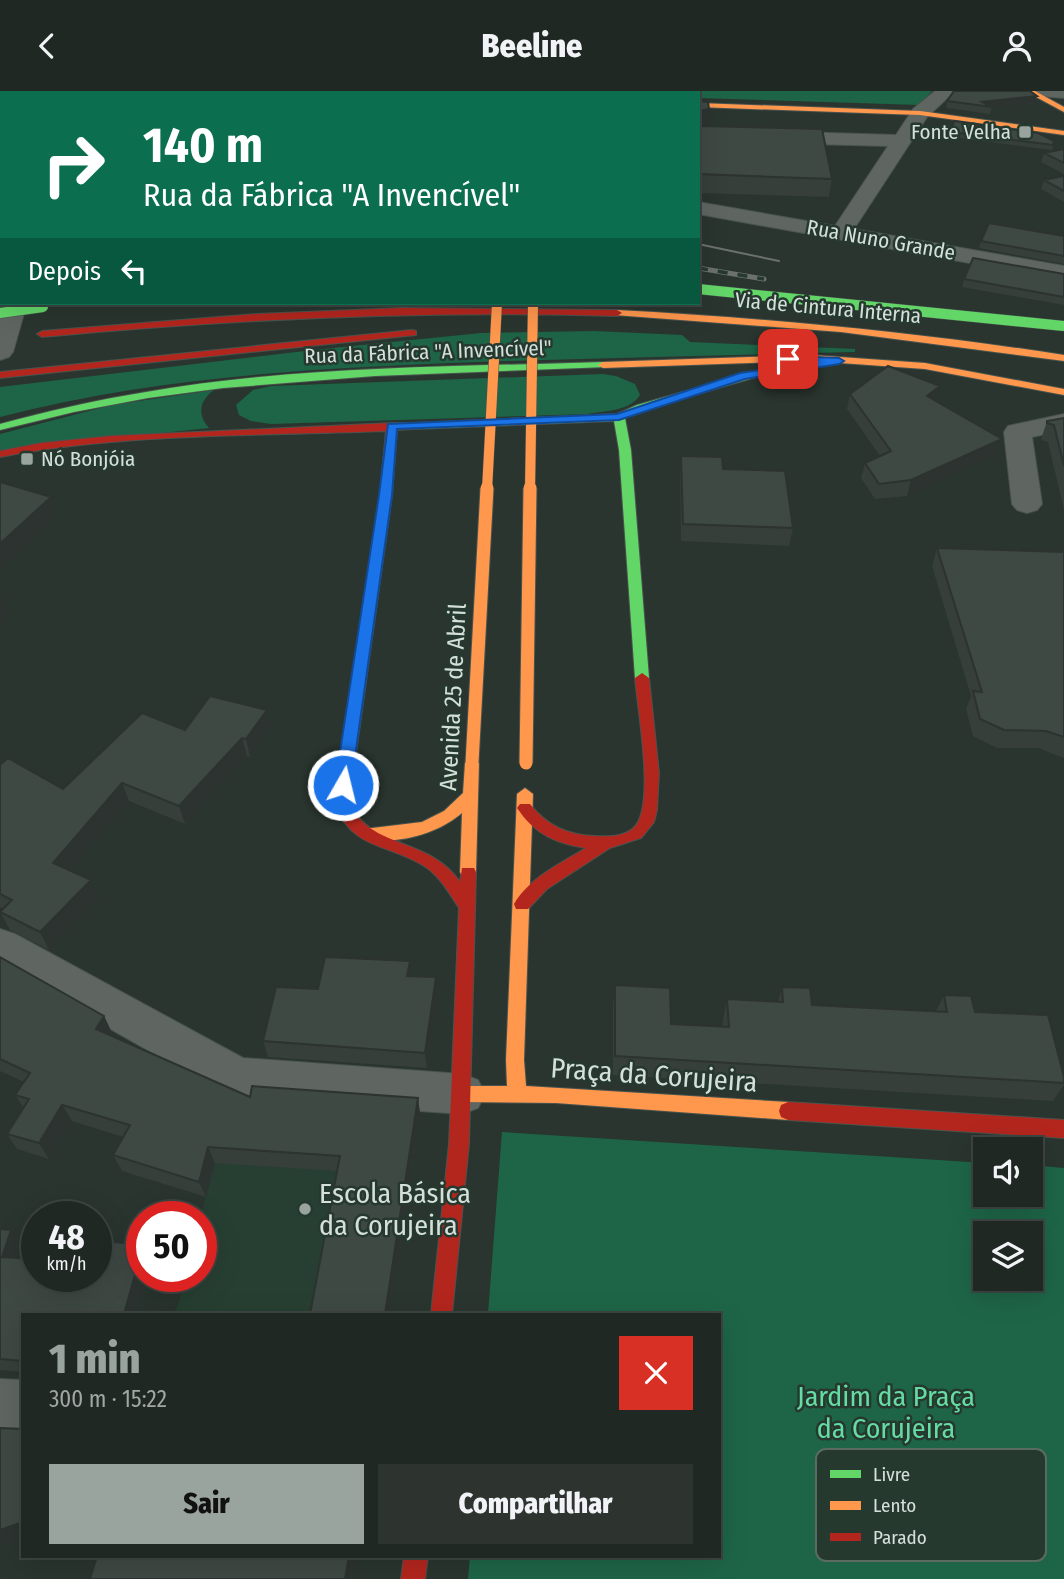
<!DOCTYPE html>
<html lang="pt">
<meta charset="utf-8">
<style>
body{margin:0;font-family:"Fira Sans Condensed",sans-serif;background:#2d3430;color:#f1f3f6;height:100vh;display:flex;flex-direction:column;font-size:26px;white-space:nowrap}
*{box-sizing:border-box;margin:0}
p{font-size:23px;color:#a2a6a6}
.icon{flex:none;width:38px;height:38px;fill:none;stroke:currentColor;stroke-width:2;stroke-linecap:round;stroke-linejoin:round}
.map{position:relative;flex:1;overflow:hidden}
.sheet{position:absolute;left:21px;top:1222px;width:700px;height:245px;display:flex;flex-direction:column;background:#202823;border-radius:0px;box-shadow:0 7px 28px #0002,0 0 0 2px #3d4441}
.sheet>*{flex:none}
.banner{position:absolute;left:0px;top:0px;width:700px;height:214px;box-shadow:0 7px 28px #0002,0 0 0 2px #3d4441;background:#0b6e4f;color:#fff;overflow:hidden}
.controls{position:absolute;left:973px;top:1046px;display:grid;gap:14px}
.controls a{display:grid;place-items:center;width:70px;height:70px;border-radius:0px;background:#202823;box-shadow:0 7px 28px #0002,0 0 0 2px #3d4441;font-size:35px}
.speed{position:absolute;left:21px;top:1110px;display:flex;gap:14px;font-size:35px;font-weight:700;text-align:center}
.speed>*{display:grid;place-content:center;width:91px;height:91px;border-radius:50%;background:#202823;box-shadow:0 7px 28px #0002,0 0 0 2px #3d4441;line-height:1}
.speed small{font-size:18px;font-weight:400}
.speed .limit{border:10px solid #d22;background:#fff;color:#111}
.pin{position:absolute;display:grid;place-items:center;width:60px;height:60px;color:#fff;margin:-30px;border-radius:14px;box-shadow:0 4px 10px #0006}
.me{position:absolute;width:77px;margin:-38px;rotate:8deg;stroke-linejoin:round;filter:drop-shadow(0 0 5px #0008)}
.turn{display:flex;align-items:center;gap:24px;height:147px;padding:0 28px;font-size:32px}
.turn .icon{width:91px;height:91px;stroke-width:2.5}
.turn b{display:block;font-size:49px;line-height:60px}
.then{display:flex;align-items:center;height:66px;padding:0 28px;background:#0003;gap:14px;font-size:26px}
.round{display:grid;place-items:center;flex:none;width:74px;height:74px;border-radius:0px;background:#2d3430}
.overview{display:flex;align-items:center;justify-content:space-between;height:119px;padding:0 28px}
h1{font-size:42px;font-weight:800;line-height:52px;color:#99a49e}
.primary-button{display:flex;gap:14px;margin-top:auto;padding:14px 28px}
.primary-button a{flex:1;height:80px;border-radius:0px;background:#99a49e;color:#111;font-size:28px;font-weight:800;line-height:80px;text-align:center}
.primary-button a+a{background:#2d3430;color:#f1f3f6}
header{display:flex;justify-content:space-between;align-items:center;height:91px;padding:0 28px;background:#202823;font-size:32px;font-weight:800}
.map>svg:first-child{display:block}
</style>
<header><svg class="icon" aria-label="back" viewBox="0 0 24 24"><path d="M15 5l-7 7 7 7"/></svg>Beeline<svg class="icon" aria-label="person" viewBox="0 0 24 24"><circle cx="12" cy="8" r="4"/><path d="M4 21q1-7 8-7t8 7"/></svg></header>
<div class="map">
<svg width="1064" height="1488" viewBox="0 0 1064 1488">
<rect width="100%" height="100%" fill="#2a352f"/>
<!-- built -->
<path fill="#273f32" d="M231,1011L420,1024L391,1223H175L186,1185H201V1125Z"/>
<!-- green -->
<path fill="#1e6547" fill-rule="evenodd" d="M642,0H932L919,14L698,7V2Z
M594,240L682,244L690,251L855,258V261C730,264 604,267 479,271C317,277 157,285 0,326V296L313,259L481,242Z
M602,283L616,285L635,293L640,304C631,320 603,320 587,323L271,333L251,330L239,324L236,314L253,299L271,295Z
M214,299C199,310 197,324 209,337L0,359V343L112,314Z
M502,1041L985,1072V1104H1031V1074L1064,1077V1488H468L470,1465H719V1223H488ZM985,1143H1031V1188H985Z"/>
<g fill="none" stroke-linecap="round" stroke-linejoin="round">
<!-- lane casing -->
<g stroke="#49534e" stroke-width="2">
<path id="lane" d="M273,0H283V2H274Z
M0,35H2V41H0Z"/>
</g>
<!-- street casing -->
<g stroke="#49534e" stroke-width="2">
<path id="street" d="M292,0H311L312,2H293Z
M935,0H955L927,26L854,138L1064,175V189L698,123V111L835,135L888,55L698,50V38L896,44L913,18Z
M1030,0H1064V7L1039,5Z
M3,212H27L13,261L9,266L0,269V222Z
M1064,323V339L1032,346L1042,413L1037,419L1027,422L1017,419L1012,413L1004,341L1008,335Z
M0,838L15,843L243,967L462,983L478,989L485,1003L478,1017L462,1023L237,1007L221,1001L0,875Z
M0,1288L23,1289V1343L0,1342Z"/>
</g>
<!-- fast casing -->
<g stroke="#49534e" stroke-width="2">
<path id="fast" d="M605,0H613L615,2H607Z
M603,271L608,274L607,276L375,285L223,297L148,307L74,321L0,339V333C48,320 96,309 146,301C296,275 451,276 603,271Z
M756,280L760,281V285L645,318L625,327L631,359L649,587L642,592L635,587L619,359L614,330L414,338L408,335L414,332L617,323L637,314Z"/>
</g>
<!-- slow casing -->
<g stroke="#49534e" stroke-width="2">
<path id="slow" d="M1025,0H1035L1064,16V21Z
M698,12L920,20L1064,40V44L920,24L698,16Z
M617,219C767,227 916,241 1064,264V270L841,241L614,224L612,222Z
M812,264L925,272L1064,298V304L925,278L812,270L603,277L598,274L603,271Z
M472,667L479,672L476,781L474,785H462L460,781L462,722C439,742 395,756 364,746L362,742L364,738L422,731L444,720L463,702L465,672Z
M525,697L533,703L524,969L526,995L788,1011L795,1014L797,1020L795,1026L788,1029L556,1012L462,1011L455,1009L453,1003L455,997L462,995H507L506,969L517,703Z"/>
</g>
<!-- jam casing -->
<g stroke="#49534e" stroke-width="2">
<path id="jam" d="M432,0H440L430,2Z
M401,217L617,219L622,222L617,225C425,219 234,228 42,246L37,243L42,240L257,223Z
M412,239L416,240V244L0,287V281Z
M392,332H414L420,335L414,338L397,339L392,404L349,712C371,759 428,745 460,791L462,777H474L476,781L469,1053L452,1223H431L449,1053L459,817C449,802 440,785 424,775C385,751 356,761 333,712L380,404L386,340C260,345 123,342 0,366V360L41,352L111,345Z
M642,582L649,587L659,682L657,719L654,731L641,747L610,757L547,798L528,818H516L514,813C529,787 561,772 586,757C559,753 536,744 520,721L517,717L520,713H530C547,735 568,744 595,745C610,746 630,746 638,731C653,703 638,620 635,587Z
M788,1011L1064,1029V1047L788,1029L781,1026L779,1020L781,1014Z
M404,1465H428L425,1488H401Z"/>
</g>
<!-- lane -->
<use href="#lane" fill="#5f6662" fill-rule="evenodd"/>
<!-- street -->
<use href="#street" fill="#5f6662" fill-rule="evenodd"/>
<!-- fast -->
<use href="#fast" fill="#63d668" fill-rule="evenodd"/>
<!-- slow -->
<use href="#slow" fill="#ff974d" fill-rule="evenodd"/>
<!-- jam -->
<use href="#jam" fill="#b3261e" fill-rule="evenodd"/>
<!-- tram -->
<path stroke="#6b716e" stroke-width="2" d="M698,153L779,170"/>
<!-- rail casing -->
<g stroke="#6b716e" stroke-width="5">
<path id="rail" d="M698,177L764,188"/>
</g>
<!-- rail -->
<use href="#rail" stroke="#26392f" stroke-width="3.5" stroke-dasharray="10" stroke-linecap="butt"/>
<!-- fast-bridge casing -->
<g stroke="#49534e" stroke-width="11" stroke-linecap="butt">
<path id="fast-bridge" d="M698,198L1064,235
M0,222L43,216"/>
</g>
<!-- slow-bridge-far1 casing -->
<g stroke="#49534e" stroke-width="11" stroke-linecap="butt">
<path id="slow-bridge-far1" d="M487,399L497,212
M530,399L533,212"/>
</g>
<!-- slow-bridge casing -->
<g stroke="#49534e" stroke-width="15" stroke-linecap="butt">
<path id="slow-bridge" d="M472,672L487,397
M526,672L530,397"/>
</g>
<!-- fast-bridge -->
<use href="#fast-bridge" stroke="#63d668" stroke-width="10"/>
<!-- slow-bridge-far1 -->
<use href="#slow-bridge-far1" stroke="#ff974d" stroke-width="10"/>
<!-- slow-bridge -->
<use href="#slow-bridge" stroke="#ff974d" stroke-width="13"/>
</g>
<!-- wall -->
<path fill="#363f3a" d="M0,0H264L262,2H2V31L0,30Z
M698,10L708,35L832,88L829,106L698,102Z
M947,10L1035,12L992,16L990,23L946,17Z
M951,41L1054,50L1052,59L950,46Z
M1064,58V83L1041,71L1044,62Z
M1064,85V111L1041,98L1044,89Z
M1064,145V173L979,157L981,150Z
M1064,183V214L962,196L964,188Z
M850,303L936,310L1002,348L997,363L907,405L875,408L861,387L865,372L880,365L847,318Z
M1064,327V419L1048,351L1041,349L1047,330Z
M681,365L723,378L793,437L789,455L681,450L680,382Z
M937,457L1064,461V667L1038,657H997L973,645L966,618L971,605L932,475Z
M271,637L250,666L247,665L185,733L129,710L70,780L99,807L49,859L10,839L0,821L3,818L0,816V674L63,698L185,639Z
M0,866L104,925L112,942L111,944L250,1006L418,1007L420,1023L391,1223H310L338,1080L215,1072L206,1106L122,1080L113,1064L123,1046L72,1030L49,1068L17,1058L7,1043L23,1016L15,1004L24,991L0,980Z
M412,885L437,903L427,977L268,966L263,950L318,898Z
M615,894L671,933L723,935V928L727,908L778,911L782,896L812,914L936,920L944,904L975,921L1064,986V994L1053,1010L613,984V914Z
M0,1138L11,1139L22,1153L17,1167L147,1185L136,1223H23V1281L0,1279Z"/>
<!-- shaded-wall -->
<path fill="#2c3330" d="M246,0H264L262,2H245Z
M1037,5L1035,12L992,16L982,11Z
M709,18L708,36L698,37V20Z
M940,295L936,310L927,305Z
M1002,348L997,363L907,405L911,389Z
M51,406L57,424L12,468L0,475V452Z
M2,504L9,522L0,536V506Z
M267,619L271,637L250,666L246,648Z
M242,647L247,665L185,733L179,715Z
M122,692L129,710L61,790L53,772Z
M91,789L99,807L49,859L40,841Z
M410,870L412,887L407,885Z
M436,886L437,903L427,977L425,962Z
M104,925L112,942L104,955L96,938Z
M418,1007L420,1023L391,1223H385Z
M62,1014L72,1030L49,1068L39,1052Z
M208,1056L215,1072L206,1106L199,1091Z
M11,1139L22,1153L13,1179L2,1166Z
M142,1159V1185H147L136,1223H124Z
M23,1431V1448L0,1455V1439Z
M349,1465H353L355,1469L353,1488H345Z"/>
<!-- building -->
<path fill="#3f4944" stroke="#2c3330" stroke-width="2" d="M0,0H246L245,1L255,2H2V17H0Z
M954,0H1030L1037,5L982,11L992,16L947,10Z
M698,10L708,11L709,18L698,20Z
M698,27L700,35L822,38L832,88L698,83Z
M954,30L1038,42L1054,50L1053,54L951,41Z
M1064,58V72L1044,62Z
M1064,85V100L1044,89Z
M989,132L1064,145V165L981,150Z
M973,167L1064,183V206L964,188Z
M888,275L940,295L927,305L1002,348L911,389L879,393L865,372L891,360L850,303Z
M1064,327V375L1054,334L1047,332V330Z
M681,365L722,366L723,378L785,380L793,437L683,433Z
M0,391L51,406L4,449L0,452Z
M937,457L1064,461V646L1046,640L1004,639L980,628L973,600L982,601Z
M210,605L267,619L246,648L242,647L179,715L122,692L53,772L91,789L40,841L0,821L12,809L0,803V674L8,667L63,698L142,622L185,639Z
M0,866L104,925L96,938L250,1006L252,995L418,1007L385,1223H310L340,1065L208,1056L199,1091L113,1064L130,1034L62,1014L39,1052L7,1043L29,1008L15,1004L30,982L0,968Z
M325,866L410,870L407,885L436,886L425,962L263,950L276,896L318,898Z
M615,894L670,897L671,933L729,936L727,908L783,911L782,896L810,897L812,914L947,921L944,904L971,905L975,921L1048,924L1064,986V992L615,965Z
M0,1138L11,1139L2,1166L37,1168V1185H96V1157L98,1150L142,1153V1159L124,1223H23V1270L0,1268Z
M0,1337L23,1338V1431L0,1439Z
M97,1465H349L345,1488H90Z"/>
<!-- route -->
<path fill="#1a73e8" stroke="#114b97" stroke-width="2" d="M788,265L839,267L844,270L839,273L745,288L619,329L397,338L392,404L351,694L348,698H338L335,694L379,404L388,333L617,323L740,282L807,272L784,270L783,268Z"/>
<!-- markers -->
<g fill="#99a49e" stroke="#26392f" stroke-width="2.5">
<rect x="1018" y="34" width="14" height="14" rx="3.5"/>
<rect x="20" y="361" width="14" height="14" rx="3.5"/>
<circle cx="305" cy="1118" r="7"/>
</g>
<g text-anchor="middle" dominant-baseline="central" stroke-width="5" stroke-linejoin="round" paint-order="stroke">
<!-- far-poi labels -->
<g font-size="21" fill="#d5e0da" stroke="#26392f" text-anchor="end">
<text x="1011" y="41">Fonte Velha</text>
<text x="41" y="368" text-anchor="start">Nó Bonjóia</text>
</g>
<!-- far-street labels -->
<g font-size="21" fill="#d5e0da" stroke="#26392f">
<text transform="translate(881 149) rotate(10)">Rua Nuno Grande</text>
<text transform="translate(828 217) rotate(5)">Via de Cintura Interna</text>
<text transform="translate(428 261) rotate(-2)">Rua da Fábrica "A Invencível"</text>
</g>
<!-- street labels -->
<g font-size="24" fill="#d5e0da" stroke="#26392f">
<text transform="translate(453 606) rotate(-87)">Avenida 25 de Abril</text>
</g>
<!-- near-street labels -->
<g font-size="28" fill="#d5e0da" stroke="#26392f">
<text transform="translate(654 984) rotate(4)">Praça da Corujeira</text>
</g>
<!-- near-poi labels -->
<g font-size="28" fill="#d5e0da" stroke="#26392f" text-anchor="start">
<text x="319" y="1102">Escola Básica<tspan x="319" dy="32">da Corujeira</tspan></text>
</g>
<!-- near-park labels -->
<g font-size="28" fill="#66dca5" stroke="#26392f">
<text x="886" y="1305">Jardim da Praça<tspan x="886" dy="32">da Corujeira</tspan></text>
</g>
</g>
<!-- legend -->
<rect x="816" y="1358" width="230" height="112" rx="10" fill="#26392f" stroke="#5b6b62" stroke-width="2"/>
<rect x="830" y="1379" width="31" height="8" fill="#63d668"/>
<rect x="830" y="1410" width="31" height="9" fill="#ff974d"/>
<rect x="830" y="1442" width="31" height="8" fill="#b3261e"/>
<g font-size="19" fill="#d5e0da">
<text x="873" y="1390">Livre</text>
<text x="873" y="1421">Lento</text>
<text x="873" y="1453">Parado</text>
</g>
</svg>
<div class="controls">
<a><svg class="icon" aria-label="sound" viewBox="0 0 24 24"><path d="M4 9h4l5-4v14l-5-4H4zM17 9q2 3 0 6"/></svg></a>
<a><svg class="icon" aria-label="layers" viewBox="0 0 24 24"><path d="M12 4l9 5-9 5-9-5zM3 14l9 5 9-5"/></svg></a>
</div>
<div class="speed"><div>48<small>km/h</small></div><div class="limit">50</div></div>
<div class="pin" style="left:788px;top:268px;background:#d93025"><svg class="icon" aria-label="arrive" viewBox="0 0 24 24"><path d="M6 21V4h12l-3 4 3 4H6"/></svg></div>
<svg class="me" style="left:343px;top:694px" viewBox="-20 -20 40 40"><circle r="17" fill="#1a73e8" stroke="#fff" stroke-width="3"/><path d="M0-11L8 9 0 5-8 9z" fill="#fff"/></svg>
<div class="banner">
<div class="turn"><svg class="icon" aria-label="right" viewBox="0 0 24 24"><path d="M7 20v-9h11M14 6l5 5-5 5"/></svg><div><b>140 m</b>Rua da Fábrica &quot;A Invencível&quot;</div></div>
<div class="then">Depois<svg class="icon" aria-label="left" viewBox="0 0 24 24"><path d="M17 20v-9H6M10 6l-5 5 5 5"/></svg></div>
</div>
<section class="sheet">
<div class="overview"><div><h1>1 min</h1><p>300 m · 15:22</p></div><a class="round" style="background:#d93025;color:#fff"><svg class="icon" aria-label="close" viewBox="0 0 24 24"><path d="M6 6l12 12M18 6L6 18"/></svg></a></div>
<div class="primary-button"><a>Sair</a><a>Compartilhar</a></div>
</section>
</div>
